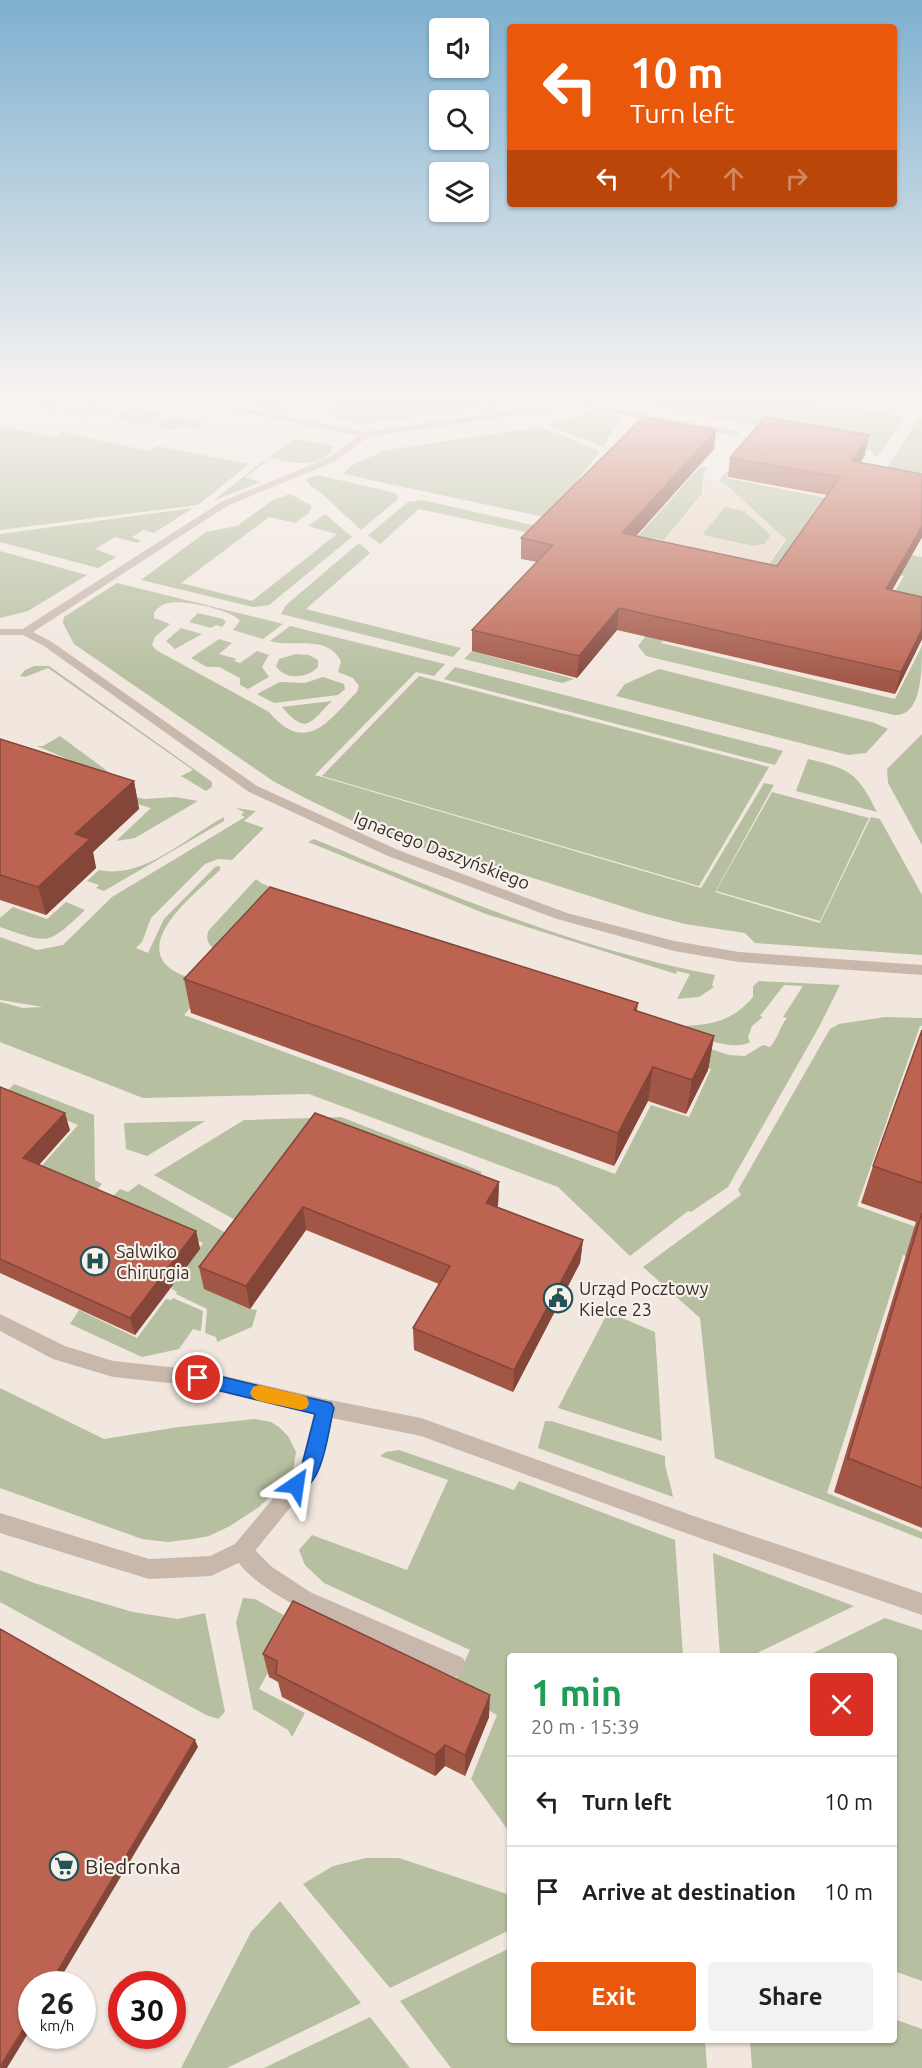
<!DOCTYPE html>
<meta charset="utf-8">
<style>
body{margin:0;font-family:Ubuntu,sans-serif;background:#f2f2f2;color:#202124;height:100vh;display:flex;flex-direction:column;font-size:22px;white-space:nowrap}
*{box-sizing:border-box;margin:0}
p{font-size:20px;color:#757577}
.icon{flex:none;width:33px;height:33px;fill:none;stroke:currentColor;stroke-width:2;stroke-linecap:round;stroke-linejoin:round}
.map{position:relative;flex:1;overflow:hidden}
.panel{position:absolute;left:507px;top:1653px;width:390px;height:390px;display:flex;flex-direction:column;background:#fff;border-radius:6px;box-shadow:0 2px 4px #0004}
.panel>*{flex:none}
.guide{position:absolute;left:507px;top:24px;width:390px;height:183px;border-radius:6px;box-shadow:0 2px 4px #0004;background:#ea580c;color:#fff;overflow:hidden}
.buttons{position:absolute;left:429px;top:18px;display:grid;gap:12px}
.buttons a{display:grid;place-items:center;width:60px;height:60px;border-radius:6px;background:#fff;box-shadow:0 2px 4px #0004;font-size:30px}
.speed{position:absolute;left:18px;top:1971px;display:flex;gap:12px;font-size:30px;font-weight:700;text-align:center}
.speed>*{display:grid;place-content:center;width:78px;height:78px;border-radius:50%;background:#fff;box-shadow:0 2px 4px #0004;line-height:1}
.speed small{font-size:15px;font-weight:400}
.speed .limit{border:9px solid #d22;background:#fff;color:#111}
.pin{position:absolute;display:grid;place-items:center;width:51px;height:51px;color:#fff;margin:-26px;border:3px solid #fff;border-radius:50%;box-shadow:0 2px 6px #0007}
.me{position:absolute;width:66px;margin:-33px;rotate:32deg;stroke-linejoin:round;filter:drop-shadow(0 0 4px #0008)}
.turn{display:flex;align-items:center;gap:21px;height:126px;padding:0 24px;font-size:27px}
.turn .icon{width:78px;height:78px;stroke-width:2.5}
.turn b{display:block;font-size:42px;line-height:51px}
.lanes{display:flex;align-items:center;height:57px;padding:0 24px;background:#0003;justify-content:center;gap:30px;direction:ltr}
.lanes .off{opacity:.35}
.round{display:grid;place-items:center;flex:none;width:63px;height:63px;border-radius:6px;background:#f2f2f2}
.head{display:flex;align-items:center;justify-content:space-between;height:102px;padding:0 24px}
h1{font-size:36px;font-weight:700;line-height:45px;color:#1e9e55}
.button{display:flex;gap:12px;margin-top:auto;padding:12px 24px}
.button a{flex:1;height:69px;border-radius:6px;background:#ea580c;color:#fff;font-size:24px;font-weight:700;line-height:69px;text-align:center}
.button a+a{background:#f2f2f2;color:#202124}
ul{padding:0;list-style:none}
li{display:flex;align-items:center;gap:18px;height:90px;padding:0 24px;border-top:2px solid #e0e0e0}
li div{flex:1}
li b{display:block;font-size:22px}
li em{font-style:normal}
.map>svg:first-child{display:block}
</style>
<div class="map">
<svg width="922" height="2068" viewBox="0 0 922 2068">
<rect width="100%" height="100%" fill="#f1e7df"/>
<!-- green -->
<path fill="#b6bfa0" d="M41,395H58L78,399L54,412L25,405Z
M192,395C211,395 282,393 293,407L289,410L276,412Z
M326,395H491L481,408L367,423C344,423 327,421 326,395Z
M690,395H781L905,416L877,458L870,450L756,429L758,426L645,406L639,411L617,406Z
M797,395H852L902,412Z
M863,395H918L908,410Z
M89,400L118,405L120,407L104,416L91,413L83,418L65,414Z
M134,408L163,413V414L145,425L114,418Z
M595,412L622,417L603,447L547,425Z
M172,416H176L205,423L196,429L182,426L174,431L156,427Z
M918,418H922V486L881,475L902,445Z
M0,425L54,437L63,432L149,451L157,446L249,464L198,505L0,530Z
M540,427L600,451L549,518L343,474L352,465L386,450Z
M295,439L334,446C320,472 290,462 268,457Z
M263,461L266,462L245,477L261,482L213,501Z
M701,466L708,468L704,472L702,494L664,540L638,536Z
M727,471L731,472L726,478L832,499L781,574L765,570L786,540L723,482L719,481Z
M317,475L396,493L398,499L361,530L320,492L310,486L306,479Z
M290,494L312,506L308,514L295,523L269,517L181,583L252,601L337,534L308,526L325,514L352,537L269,605L253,607L141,580L206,532L237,526L273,500Z
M422,500L577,535L571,542L419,509L380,544L368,535L408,502Z
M725,506L745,511L771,535L765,544L753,546L702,535Z
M193,508L154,533L144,530L132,537L141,541L137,543L115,537L95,549L116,557L98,568L0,542V534Z
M359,543L370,553L306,609L461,648L453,657L281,614L286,605Z
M0,551L87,575L28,611L0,618Z
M897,552L922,557V609L891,598L904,576L885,572Z
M117,583L283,624L263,639L233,630L240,621C233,610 182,599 169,603C162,604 157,608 154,613V618L170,624L155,637L152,645L156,650L269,712C306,756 328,721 357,692L359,686L353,678L338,672L341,661C327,634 293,648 270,641L290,626L445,664L434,676L416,672L315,775L701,888L764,783L774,785L715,892L820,923L871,817L880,819L922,895V955L755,943L745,933L685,924L643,913L511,871L505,876H498L361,825L305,798L273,781L74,644L63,623L64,617Z
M677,596L693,600L661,643L895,699L922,646C922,671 922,717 894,715L646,656L638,646Z
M198,613L223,619L226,622L222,627L216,625L211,628L189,622Z
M181,628L202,634L175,649L166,641Z
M219,639L232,643L219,654L237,659L234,661L240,663L257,651L269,655L262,667L269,677L248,689L240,685V678L219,667H207L191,658Z
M472,651L574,679L562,683L464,659Z
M296,654L309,655L318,660V667C308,678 285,681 276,666L279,659Z
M34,666H49L212,782V787L206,791L181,776L193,770L48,668L25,677L20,676L25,670Z
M455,667L783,751L775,765L444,679Z
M659,669L875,723L888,729L866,753L848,755L616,696L625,684Z
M419,676L769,767L699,886L322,776Z
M323,677L344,684L345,689L338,695L274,703L257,694L280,682L305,683Z
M332,701C309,723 307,736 282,707Z
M922,734V845L888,783L887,769Z
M60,736L114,776L109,777L37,746H43Z
M808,759C850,769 857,772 877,812L796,791Z
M772,792L869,818L820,921L716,891Z
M129,795L144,799L175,797L198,801L135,838L116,841L151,808L134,803Z
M236,808L256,811L244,821L264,828L232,860L218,859L205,864L151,918L142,942L136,948L148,953L164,919L215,867L220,866V870C201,889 132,940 171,969C182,977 198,980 211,984L184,1015L615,1174L651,1105L689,1117L711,1069L636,1043L629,1023L729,1055L745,1056L763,1045L770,1047C778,1039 779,1027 787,1018L783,1017L803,986L784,985L760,1016L763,1017L752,1026L748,1037L750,1042C732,1053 689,1033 670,1026C705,1026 729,1025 753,997V986L759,981L840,985L819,1027L728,1187L691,1212L688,1211L630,1256L558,1187L309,1094L143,1098L0,1042V1002L23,1008L43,1007L0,1000V937L37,950L63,945L112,897L245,817L241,815L244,812Z
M224,817V821L104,891L96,888L99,885L87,881L99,870C143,880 187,837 224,817Z
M314,839C445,893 576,949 715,975L712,986L714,987L699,997L677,999L690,974L677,971L676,974L660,969L486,914L308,842Z
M256,879L261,883L350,921L214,949C208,944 205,938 209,930Z
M66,902L85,910C47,946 49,944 0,927V918L13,907L47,919Z
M885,1017L922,1018V1026H920L857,1206L922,1229V1261L903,1255L827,1493L922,1532V1539L715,1458L700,1318L643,1267L741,1195L738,1190L830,1029L839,1024Z
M14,1084L94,1115L95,1180L102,1184L92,1196L36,1172L78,1125L4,1094Z
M341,1117L482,1172L473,1187L317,1128L275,1242L154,1175L244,1120Z
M205,1121L147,1156L126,1149L124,1123Z
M139,1184L281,1264L250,1309L257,1310L252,1327L217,1342L216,1337L205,1333L207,1309L176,1294L177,1292L171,1288L203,1243L107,1202L120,1189L128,1192Z
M173,1298L203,1311L201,1331L193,1329L179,1349L142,1357L70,1324L79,1310L137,1338L166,1299L171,1300Z
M608,1312L655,1332L662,1441L558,1408Z
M0,1388L104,1439L179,1427L255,1419L271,1422L279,1427L288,1436L296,1452L293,1471L285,1482L259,1507L230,1526L209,1536L193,1539L168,1542L142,1539L0,1488Z
M545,1421H551L665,1456C664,1471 671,1482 673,1497L538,1448Z
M399,1450L514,1490L519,1481L527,1484L675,1540L683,1656H510V1833L471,1779L497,1715L451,1690L470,1650L324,1583L305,1565L299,1550L312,1535L407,1570L448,1480L380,1456L386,1452Z
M713,1554V1553L854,1606L751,1656H720Z
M0,1570L34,1583L133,1612L178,1619L205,1613L225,1712L218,1719L206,1715L0,1602Z
M243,1598L255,1599L296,1622L259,1689L305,1713L292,1737L288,1730L253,1709L236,1622Z
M885,1618L922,1630V1981L894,1971V1656H807Z
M366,1858H399L510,1895V1930L390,1988L303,1884L333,1866Z
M280,1901L361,2003L227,2068H181L251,1932Z
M510,1948V2040H705L707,2068H451L400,2001Z
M370,2017L410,2068H264Z
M894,2019L922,2029V2068H752L750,2040H894Z"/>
<!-- plaza -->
<path fill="#e7d7c7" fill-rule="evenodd" d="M704,479L722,482L785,540L760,575L660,545L704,494ZM725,507L744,511L771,535L765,544L753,546L702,535Z"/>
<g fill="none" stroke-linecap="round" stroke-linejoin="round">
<!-- lane -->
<path fill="#c8b7ab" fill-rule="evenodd" d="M496,395H504L493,411L494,418H488L485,411Z
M574,402L736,430L740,433L736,436L577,406H574Z
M0,629H25L30,632L25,635H0Z
M242,1541L249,1544L272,1567L310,1592L463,1658L466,1666L463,1674L455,1677C426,1665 398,1652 370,1639C331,1622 249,1592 232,1551L235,1544Z"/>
<!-- street -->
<path fill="#c8b7ab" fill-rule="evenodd" d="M160,395H176L365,432L620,395H641L637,397L368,437L336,461L227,506L33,632L52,642L257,786L398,850L567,913L674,941L739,952L922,965V975L739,962L674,951L557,919L388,856L249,792L44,646L21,634V630L221,502L330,457L358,436Z
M0,1314L65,1346L113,1361L198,1370L325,1399L421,1418L691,1515L922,1593V1615L691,1535L421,1436L332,1418L317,1475L249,1558L211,1576L149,1579L0,1533V1513L149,1559L210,1556L235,1544L301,1465L314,1414L198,1386L113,1377L53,1359L0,1331Z"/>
</g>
<!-- wall -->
<path fill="#a25646" d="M714,449L636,536L777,566L827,495L728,477L730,458L865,455L860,463L922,474V537L892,590L922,597V639L895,694L617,630L577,678L472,651V630L537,562L521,559V538Z
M0,739L134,781L139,809L93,852L96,868L46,915L0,900Z
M184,979L638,1003L637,1011L714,1036L708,1070L686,1114L648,1101L614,1166L191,1013Z
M922,1030V1528L834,1492L916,1222L861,1203L873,1166Z
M0,1087L70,1130L39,1165L196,1231L200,1249L135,1335L0,1273Z
M315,1113L499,1182L498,1205L497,1207L583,1240L580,1263L513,1392L414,1350L413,1328L439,1284L306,1230L250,1309L204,1289L199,1267Z
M263,1654L489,1717L465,1776L445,1766L435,1776L282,1697L278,1682L269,1677Z"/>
<!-- shaded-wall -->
<path fill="#844639" d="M716,430L714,449L620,554L622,533Z
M869,435L865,455L848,481L852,461Z
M922,526V537L881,610L886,589Z
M619,608L617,630L577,678L579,656Z
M922,629V639L895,694L901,672Z
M134,781L139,809L93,852L96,868L46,915L38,887L75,834Z
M714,1036L708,1070L686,1114L692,1080Z
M653,1067L648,1101L614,1166L618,1133Z
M65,1113L70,1130L29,1176L23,1158Z
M499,1182L498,1205L486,1226V1203Z
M303,1207L306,1230L250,1309L246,1286Z
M196,1231L200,1249L135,1335L130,1318Z
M583,1240L580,1263L513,1392L514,1370Z
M490,1695L489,1717L465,1776V1755Z
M195,1740L198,1747L57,1984H50Z
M445,1745V1766L435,1776V1755Z
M32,2015V2027L7,2068H0Z"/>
<!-- building -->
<path fill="#bc6451" stroke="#844639" stroke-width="1.5" d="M643,417L716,430L622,533L777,566L840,477L730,458L765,417L869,435L852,461L922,474V526L886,589L922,597V629L901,672L619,608L579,656L472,630L553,545L521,538Z
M0,739L134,781L75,834L90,839L38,887L0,875Z
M270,887L638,1003L634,1010L714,1036L692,1080L653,1067L618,1133L184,979Z
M922,1030V1183L873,1166Z
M0,1087L65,1113L23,1158L196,1231L130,1318L0,1259Z
M315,1113L499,1182L486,1203L583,1240L514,1370L413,1328L450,1266L303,1207L246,1286L199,1267Z
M922,1213V1488L848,1458Z
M293,1601L490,1695L465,1755L445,1745L435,1755L276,1674L277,1661L263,1654Z
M0,1629L195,1740L50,1984H32V2015L0,2067Z"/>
<!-- sky -->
<linearGradient id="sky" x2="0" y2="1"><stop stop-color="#7eb0cf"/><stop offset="0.58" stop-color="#f9f4f1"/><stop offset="1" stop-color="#f9f4f1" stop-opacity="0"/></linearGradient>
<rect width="922" height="685" fill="url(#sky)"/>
<!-- route -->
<path fill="#1a73e8" stroke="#114b97" stroke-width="1.5" d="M198,1371L331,1403L334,1408C327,1434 325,1483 296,1494L290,1491L287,1485L302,1465L315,1414L192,1384L189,1378L192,1373Z"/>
<!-- slow -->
<path fill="#f59e0b" d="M259,1385L301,1395L307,1397L309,1403L307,1408L301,1410L259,1401L253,1398L250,1393L253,1387Z"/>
<!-- icons -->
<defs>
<g id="hospital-ring" transform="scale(1.5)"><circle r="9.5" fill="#f8f1eb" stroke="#235455" stroke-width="1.5"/><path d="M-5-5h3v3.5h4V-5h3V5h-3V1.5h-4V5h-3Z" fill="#235455"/></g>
<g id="civic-ring" transform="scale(1.5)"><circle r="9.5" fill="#f8f1eb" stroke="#235455" stroke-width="1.5"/><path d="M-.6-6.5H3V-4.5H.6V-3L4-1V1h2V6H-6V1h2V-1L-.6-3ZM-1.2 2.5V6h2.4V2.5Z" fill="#235455"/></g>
<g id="supermarket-ring" transform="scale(1.5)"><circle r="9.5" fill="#f8f1eb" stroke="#235455" stroke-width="1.5"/><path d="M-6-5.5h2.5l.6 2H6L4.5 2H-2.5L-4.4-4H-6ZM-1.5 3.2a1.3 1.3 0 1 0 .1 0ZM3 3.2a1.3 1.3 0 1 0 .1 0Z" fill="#235455"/></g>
</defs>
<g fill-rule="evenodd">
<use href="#hospital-ring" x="95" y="1261"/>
<use href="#civic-ring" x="558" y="1298"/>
<use href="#supermarket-ring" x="64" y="1866"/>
</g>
<g text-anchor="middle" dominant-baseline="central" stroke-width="4.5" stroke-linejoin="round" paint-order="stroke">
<!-- street labels -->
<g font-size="18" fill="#362d2a" stroke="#f8f1eb">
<text transform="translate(442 850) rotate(21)">Ignacego Daszyńskiego</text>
</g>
<!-- poi labels -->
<g font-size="18" fill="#362d2a" stroke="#f8f1eb" text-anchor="start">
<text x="116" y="1251">Salwiko<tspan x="116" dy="21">Chirurgia</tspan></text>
<text x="579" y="1288">Urząd Pocztowy<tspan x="579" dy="21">Kielce 23</tspan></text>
</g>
<!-- near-poi labels -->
<g font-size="21" fill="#362d2a" stroke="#f8f1eb" text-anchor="start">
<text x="85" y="1866">Biedronka</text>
</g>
</g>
</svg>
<div class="buttons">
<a><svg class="icon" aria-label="sound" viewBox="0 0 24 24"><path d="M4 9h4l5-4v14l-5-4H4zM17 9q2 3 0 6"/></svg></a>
<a><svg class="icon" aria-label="search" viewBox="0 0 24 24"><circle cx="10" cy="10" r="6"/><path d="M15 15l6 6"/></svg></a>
<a><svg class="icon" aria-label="layers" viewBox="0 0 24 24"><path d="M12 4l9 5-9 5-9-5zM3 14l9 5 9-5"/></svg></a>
</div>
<div class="speed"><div>26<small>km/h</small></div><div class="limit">30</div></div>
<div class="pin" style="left:198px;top:1378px;background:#d93025"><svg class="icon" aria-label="arrive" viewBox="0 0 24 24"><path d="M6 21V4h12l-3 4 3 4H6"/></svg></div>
<svg class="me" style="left:296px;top:1485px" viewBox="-20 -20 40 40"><path d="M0-17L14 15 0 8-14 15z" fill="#1a73e8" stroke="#fff" stroke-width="4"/></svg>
<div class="guide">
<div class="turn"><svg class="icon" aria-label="left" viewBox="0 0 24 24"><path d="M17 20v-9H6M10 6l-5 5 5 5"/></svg><div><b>10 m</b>Turn left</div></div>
<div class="lanes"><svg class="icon" aria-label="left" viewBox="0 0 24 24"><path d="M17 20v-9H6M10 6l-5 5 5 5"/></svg><svg class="icon off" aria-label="ahead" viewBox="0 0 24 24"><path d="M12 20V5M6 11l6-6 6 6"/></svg><svg class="icon off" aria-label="ahead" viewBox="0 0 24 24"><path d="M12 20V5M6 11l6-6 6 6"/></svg><svg class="icon off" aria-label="right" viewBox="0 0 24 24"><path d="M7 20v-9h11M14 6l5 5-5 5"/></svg></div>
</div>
<section class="panel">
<div class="head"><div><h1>1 min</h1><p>20 m · 15:39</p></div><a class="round" style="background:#d93025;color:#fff"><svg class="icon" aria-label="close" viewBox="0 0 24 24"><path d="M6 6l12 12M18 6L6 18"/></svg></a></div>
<ul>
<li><svg class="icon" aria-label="left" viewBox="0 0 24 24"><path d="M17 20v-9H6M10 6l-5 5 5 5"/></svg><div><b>Turn left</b></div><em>10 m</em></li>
<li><svg class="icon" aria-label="arrive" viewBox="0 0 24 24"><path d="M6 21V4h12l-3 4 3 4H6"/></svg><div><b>Arrive at destination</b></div><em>10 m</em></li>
</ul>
<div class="button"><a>Exit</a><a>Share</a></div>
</section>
</div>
